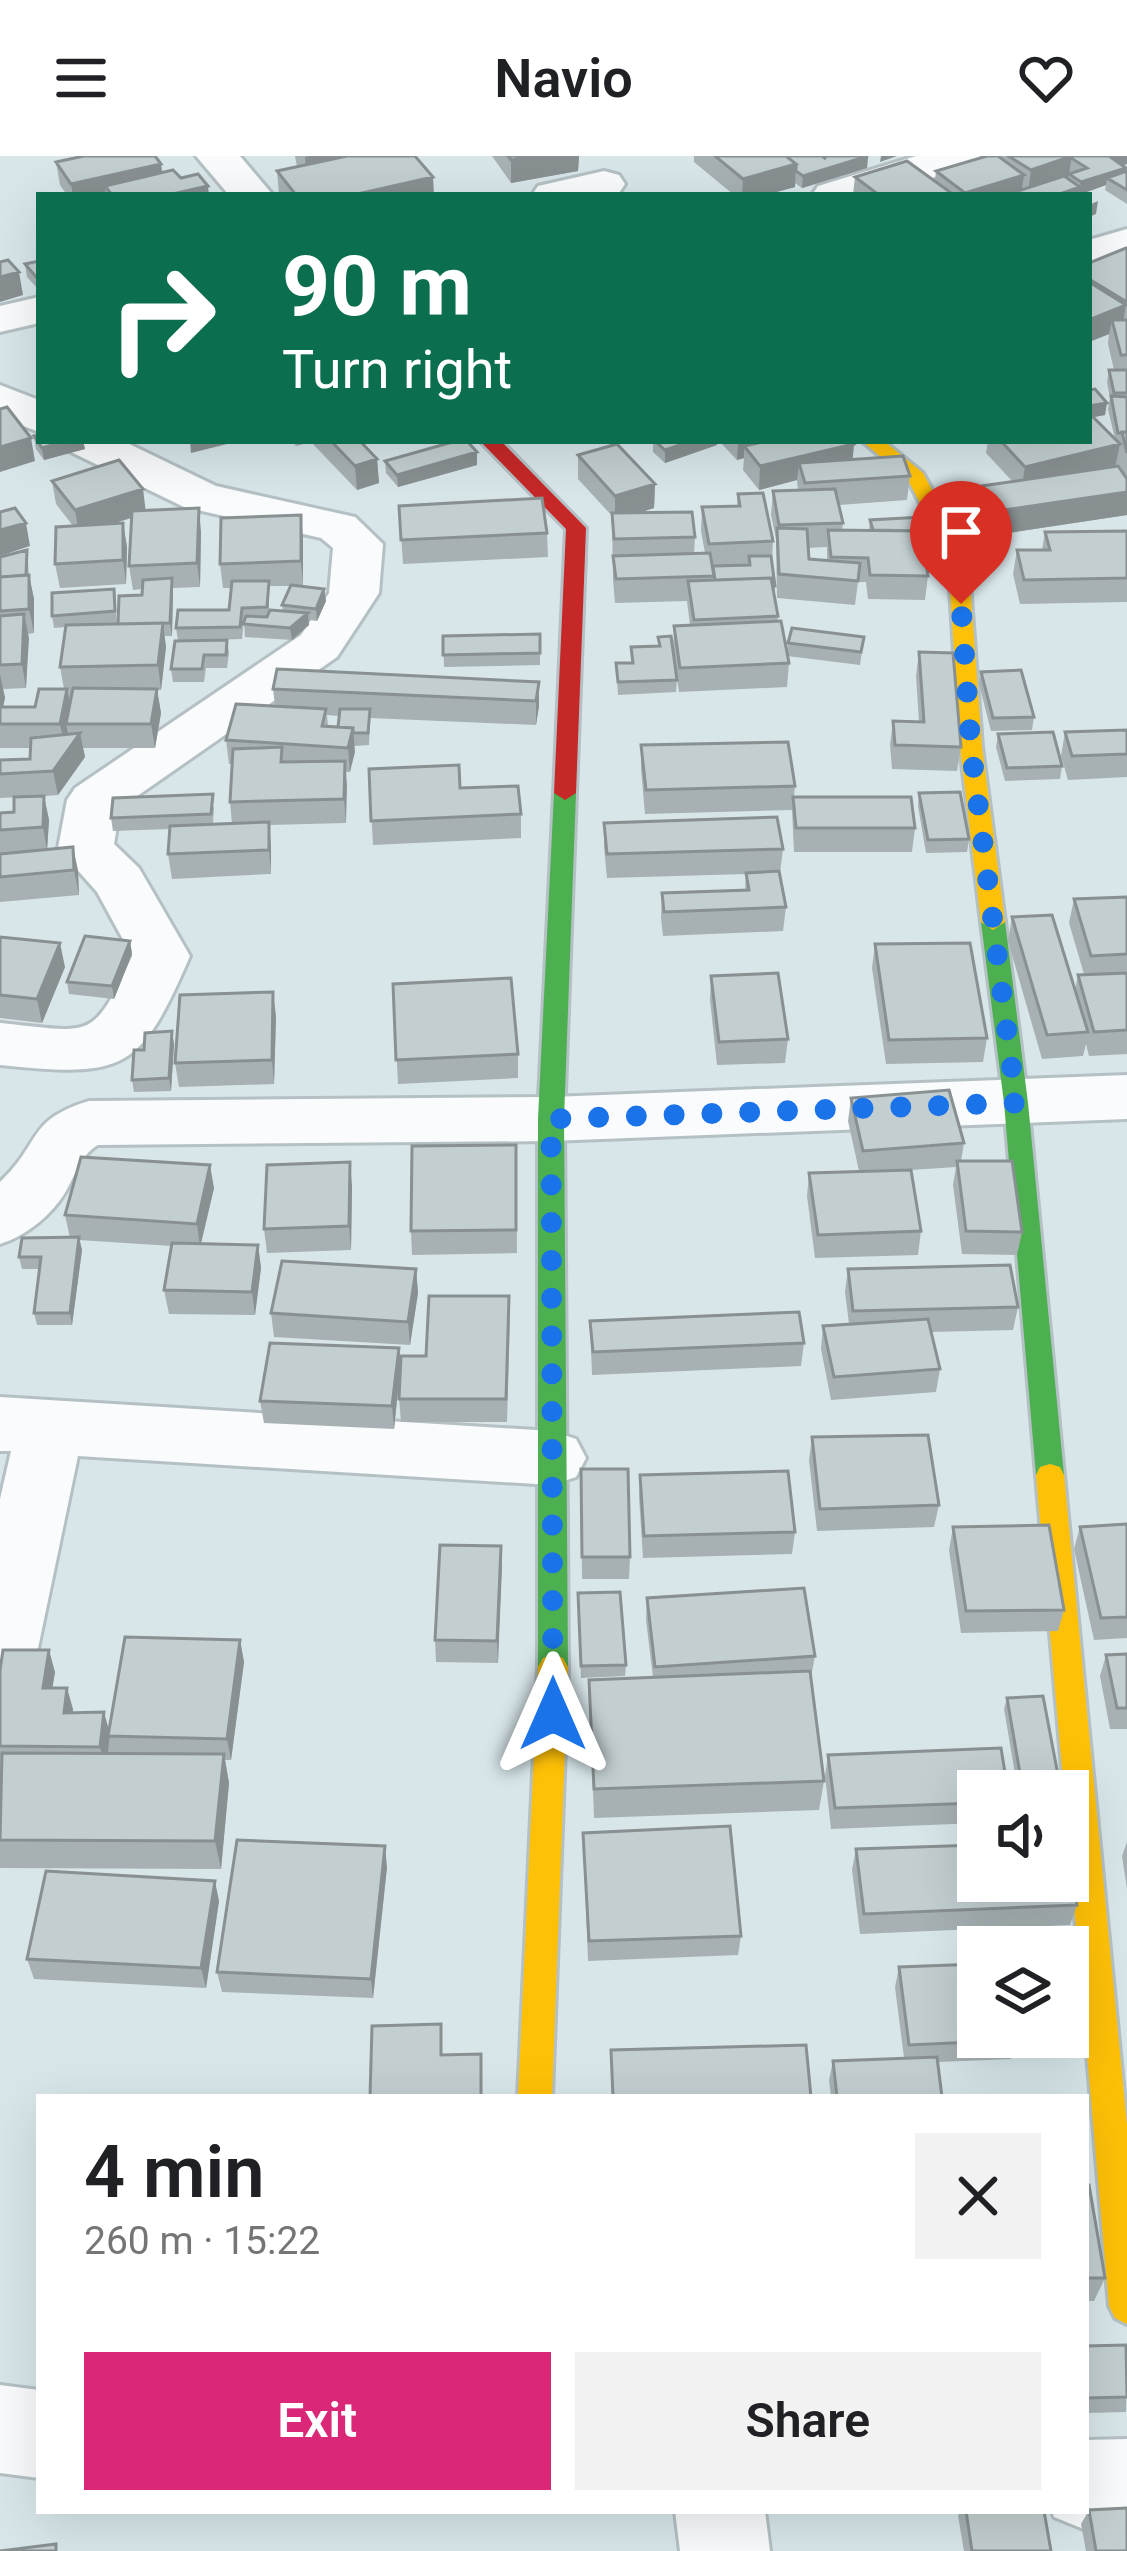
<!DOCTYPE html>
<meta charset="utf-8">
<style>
body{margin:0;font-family:Roboto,sans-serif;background:#f2f2f2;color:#202124;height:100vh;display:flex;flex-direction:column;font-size:45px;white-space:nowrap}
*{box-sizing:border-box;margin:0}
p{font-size:39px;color:#757577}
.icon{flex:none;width:66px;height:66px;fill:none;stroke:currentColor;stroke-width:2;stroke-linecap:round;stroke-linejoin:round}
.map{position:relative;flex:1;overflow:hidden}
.details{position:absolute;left:36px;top:1938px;width:1053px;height:420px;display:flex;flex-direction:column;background:#fff;border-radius:0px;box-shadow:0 12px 48px #0002}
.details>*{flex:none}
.hud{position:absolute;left:36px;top:36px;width:1056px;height:252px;border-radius:0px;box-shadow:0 12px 48px #0002;background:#0b6e4f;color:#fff;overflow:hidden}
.buttons{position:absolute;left:957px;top:1614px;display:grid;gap:24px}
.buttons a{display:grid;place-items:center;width:132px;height:132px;border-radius:0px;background:#fff;box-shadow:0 12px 48px #0002;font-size:60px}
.pin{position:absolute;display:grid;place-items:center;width:102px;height:102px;color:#fff;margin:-123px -51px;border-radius:50% 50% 50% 0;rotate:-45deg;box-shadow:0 0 12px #0007}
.pin .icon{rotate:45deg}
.me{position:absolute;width:132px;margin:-66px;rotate:0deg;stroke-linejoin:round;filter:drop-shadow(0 0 9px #0008)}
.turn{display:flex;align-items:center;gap:42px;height:252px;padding:0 48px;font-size:54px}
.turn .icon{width:156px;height:156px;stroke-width:2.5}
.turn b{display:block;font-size:84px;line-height:102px}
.round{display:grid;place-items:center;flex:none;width:126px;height:126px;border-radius:0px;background:#f2f2f2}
.summary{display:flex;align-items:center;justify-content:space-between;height:204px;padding:0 48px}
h1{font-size:72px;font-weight:600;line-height:90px}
.primary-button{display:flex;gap:24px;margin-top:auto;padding:24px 48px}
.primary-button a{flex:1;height:138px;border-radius:0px;background:#db2777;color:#fff;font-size:48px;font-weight:600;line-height:138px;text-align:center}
.primary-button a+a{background:#f2f2f2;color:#202124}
header{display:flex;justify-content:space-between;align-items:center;height:156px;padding:0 48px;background:#fff;font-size:54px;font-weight:600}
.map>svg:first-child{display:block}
</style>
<header><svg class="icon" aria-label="menu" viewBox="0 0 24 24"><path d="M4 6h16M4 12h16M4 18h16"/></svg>Navio<svg class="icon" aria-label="heart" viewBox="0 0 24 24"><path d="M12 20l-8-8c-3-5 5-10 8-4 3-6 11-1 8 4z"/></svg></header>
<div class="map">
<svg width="1127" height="2395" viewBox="0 0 1127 2395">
<rect width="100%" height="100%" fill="#d8e6ea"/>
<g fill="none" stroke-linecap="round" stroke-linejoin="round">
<!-- street casing -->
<g stroke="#b4c0c3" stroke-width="6">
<path id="street" d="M196,0H240L273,39H229Z
M916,0H980L974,9L877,39H812L818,30Z
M604,15L619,19L625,28L619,37L532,39L538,30Z
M1127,73V100L1089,111V84Z
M39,141V167L0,176V150Z
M0,229L39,244V276L0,261Z
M62,285H123L216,330L355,361L383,388L379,437L337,501L120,652L114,688L139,712L190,800C140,915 126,922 0,909V867C92,876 92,887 132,800L97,736L58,692L67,644L75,632L301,479L329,437L333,392L321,382L184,351L69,295Z
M1127,919V963L551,985L98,989C82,997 75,1020 66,1035C52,1059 26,1080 0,1088V1026C42,987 26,964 89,945L551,941Z
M0,1241L552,1275L576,1283L586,1302L576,1321L552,1329L78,1300L36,1502L26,1524L0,1533V1343L11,1295H0Z
M0,2229L39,2234V2322L0,2317Z
M1127,2283V2373L1086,2374L1054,2361L1052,2355H1086V2284Z
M675,2355H765L770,2395H680Z"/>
</g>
<!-- fast casing -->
<g stroke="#b4c0c3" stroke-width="6">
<path id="fast" d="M565,630L576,637L564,963L568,1511L563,1520L553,1524L543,1520L538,1511V963L554,637Z
M993,758L1005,766L1028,947L1064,1319L1060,1327H1040L1036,1319L1004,947L981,766Z"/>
</g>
<!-- slow casing -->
<g stroke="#b4c0c3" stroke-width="6">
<path id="slow" d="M862,285H884L923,317L968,401L982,591L1005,766L993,774L981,766L960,591L948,401L908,324Z
M1050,1308L1060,1311L1064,1319L1127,1969V2168L1115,2162L1109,2150L1068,1681V1635H1064L1036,1319L1040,1311Z
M553,1498L563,1502L568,1511L552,1941H518L538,1511L543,1502Z"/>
</g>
<!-- jam casing -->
<g stroke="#b4c0c3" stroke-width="6">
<path id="jam" d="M480,285H501L586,372L576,637L565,644L554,637L566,373Z"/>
</g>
<!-- street -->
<use href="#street" fill="#f9fbfc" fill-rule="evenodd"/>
<!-- fast -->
<use href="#fast" fill="#4caf50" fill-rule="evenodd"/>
<!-- slow -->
<use href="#slow" fill="#ffc107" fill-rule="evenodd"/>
<!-- jam -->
<use href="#jam" fill="#c62828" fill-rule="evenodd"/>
</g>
<!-- wall -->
<path fill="#a7b1b3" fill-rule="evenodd" d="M295,0H415L434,39H279L277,15L297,11Z
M492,0H579L578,15L511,27Z
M694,0H868L867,12L802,32L795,27V31L765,39H734L694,6Z
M980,0H1127L1123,9L1126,12L1127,16V48L1105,34L1106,29L1083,37L1087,39H849L853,38L855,21L935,25L936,15L980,2Z
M56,6L161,8L162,16L181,22L209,39H67L60,29Z
M1127,93V359L988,380L972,355L975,331L1013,326L986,297L988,285H1089V234L1105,259L1093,261L1115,283L1108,253L1110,242L1107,226L1109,214H1114L1108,188L1109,178L1089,186V107Z
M39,105V134L27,121L25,108Z
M34,280L39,285H83L85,293L44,304L36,293Z
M292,285H360L377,303L379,327L357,334L311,286L296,290Z
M653,285H717V289L665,307L653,296Z
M719,285H852L854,288L852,303L910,320L907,344L839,349L843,367L842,374H869L870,364L946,376L944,389L923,390L928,420L925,444L868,443L866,426H858L855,449L777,442L776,383L771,359L773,335L798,334L797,324L759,334L743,314L744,302L737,304ZM827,391V405L809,403L808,392Z
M578,299L655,328L654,352L639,357L695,381L694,398L705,397L701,375L702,351L737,350L738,338L773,385L772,404L775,430V441L778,465L789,507L787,531L679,536L673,494L674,470L690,469L687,445L615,447L613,424L612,360L578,323Z
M385,305L477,309L398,331L386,317Z
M52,325L146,354L201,376L200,431L173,432L172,480H164L166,491L161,534H157L161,557L155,592H83L85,601L58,639L44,640L49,664L47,693L73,691L78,715L79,739L0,746V657L14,656L23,641L0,642V604L30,603L31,592H0V401L27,394L29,419L34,443V477L28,478L26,532L3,533L5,542L3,551H35L64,533L60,511L66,471L54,472L52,460L114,433L117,468L142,439V433L133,434L129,410L132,362L112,368L123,367L127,391L126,428L60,432L55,408L73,370L56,348Z
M399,350L547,377L548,401L403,408Z
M301,359L303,429L295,430L324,433L326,445L317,465L309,464V469L292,484L245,481L244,464L242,483L178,485L176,472L229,454L232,432H223L220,408ZM269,430H290L282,449L283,455L269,458Z
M1127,375V446L1020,448L1013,418L1017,394H1042L1045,376Z
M540,478V509L444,511L443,480Z
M658,481L677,524L676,536L618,539L616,507H631V491L658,490Z
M864,481L860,509L787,500L788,487Z
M227,484L229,497L227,512H206L204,526H173L171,513Z
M919,496L961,591L957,615L892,613L890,589L893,565L919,566L916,520Z
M981,516L1034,561L1032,574L991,575L979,528Z
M539,526V550L536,569L370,562L369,589L354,590L350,616H346V667L269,669L271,718L172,723L168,698L170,673L113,675L111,662L214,651L213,668H232L230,646L232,608H229L226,584L275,550L273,533ZM327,559L339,560L338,571L328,570Z
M1127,574V621L1068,624L1061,600L1065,576Z
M998,578L1062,610L1060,623L1005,625L996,591Z
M641,589L795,630L794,641L915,672L912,696H794L792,654L645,658L641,613Z
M369,613L460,632L521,658V682L373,689Z
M919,637L969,683L967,696L926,697L918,650Z
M604,667L783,693L780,717L786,751L783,775L663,780L661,762L662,737L745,734L746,718L607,722L604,691Z
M1127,741V898L1089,900L1086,888L1083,900L1042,903L1008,785L1012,761L1075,834L1078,819L1084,818L1069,767L1074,743Z
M0,781L65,811L42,867L0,862Z
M130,785L132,798L114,843L69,838L67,826Z
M875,788L987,882L983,906L886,908L872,812Z
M711,820L788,883L785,907L717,909L710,844Z
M393,828L518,898V922L398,928Z
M276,860L274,928L179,931L175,907Z
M172,875L174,888L171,935L134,936L132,924L144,894Z
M851,942L964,987L961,1005L1022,1076L1017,1099L962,1098L953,1029L956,1011L911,1014L921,1075L918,1099L815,1102L807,1040L809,1017L859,1015L848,965Z
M516,989L517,1097L412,1099L411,1075Z
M352,1030L351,1094L267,1097L264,1073Z
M214,1032L201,1088L258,1089L261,1112L255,1159L169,1158L164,1134L172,1090L79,1084L82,1094L72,1169H37L34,1157L40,1113H22L19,1101L70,1082L65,1059Z
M416,1113L418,1137L410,1189L274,1181L271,1157Z
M848,1113L1018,1151L1013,1174L931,1176L940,1213L936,1236L831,1244L821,1193L823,1170L849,1168L845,1136Z
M510,1163L507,1266H401L399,1243L426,1200Z
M590,1165L804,1187L801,1210L592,1219Z
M399,1192L400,1215L394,1273L264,1267L260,1245Z
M812,1281L939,1349L934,1371L817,1375L809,1304Z
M581,1313L630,1401L629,1423H582Z
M640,1319L795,1376L792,1398L643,1402L639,1341Z
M1127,1368V1482L1094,1484L1074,1393L1080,1371Z
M953,1371L1064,1454L1058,1475L961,1477L949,1394Z
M501,1390L498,1507L436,1506L435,1484Z
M578,1437L626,1509L625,1520L581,1522Z
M647,1442L815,1500L811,1521L824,1625L819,1654L594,1662L589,1524L653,1521L646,1464Z
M240,1484L244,1506L231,1604H225L229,1627L221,1713L0,1712V1514L55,1516L52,1532L73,1553V1557L109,1575Z
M1127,1498V1573H1110L1100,1520L1106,1499Z
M1007,1542L1061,1635H1018L1004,1553Z
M828,1599L978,1635V1667L831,1673L825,1620Z
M583,1677L741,1780L738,1799L588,1805Z
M1127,1686V1733L1122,1700Z
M856,1693L1077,1749L1070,1769L860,1778L852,1714Z
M387,1711L373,1842L222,1836L217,1816Z
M219,1745L206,1832L34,1823L27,1803Z
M899,1811L1017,1884L1011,1903L938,1906L942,1941H831L829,1924L833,1905L904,1902L895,1831Z
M1086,2029L1105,2122L1094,2145H1086Z
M1086,2190L1127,2198L1126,2256L1086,2257Z
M1089,2354L1127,2395H1086L1081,2368Z
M960,2355H1044L1051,2395H964L958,2360Z"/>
<!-- shaded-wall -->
<path fill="#889092" d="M309,0H393L307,24L305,1Z
M535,0H579L578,15L511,27V4Z
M868,0L867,12L802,32L803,20Z
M881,0H897L880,6Z
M1072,0L1068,23L1028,37L1031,14Z
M1117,0H1127V8L1110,14L1112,2Z
M161,8L164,31L105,30L106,39H73L71,28Z
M796,8L795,31L765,39H742L743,23Z
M1126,12L1124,23L1107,22L1106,29L1079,39H1057L1080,31L1081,26Z
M1024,19L1021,39H965V37Z
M433,21L434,39H353Z
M208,30L209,39H168Z
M1098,45L1096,58L1089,61V49Z
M19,116L23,139L0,146V121Z
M1126,149L1122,172L1112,164L1109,178L1089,186V164Z
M1107,247L1105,259L1089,262V250Z
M31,282L35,305L0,316V291Z
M66,285H83L85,293L44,304L42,292Z
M190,285H239L191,297Z
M692,285H717V289L665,307V294Z
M738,285H805L744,290V302L737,304Z
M854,288L852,311L799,307L797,324L759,334L760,310Z
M1120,288L1115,312L1021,335L1025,311Z
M477,296V309L398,331L397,319Z
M377,303L379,327L357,334L355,310Z
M655,328L654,352L615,364V340Z
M143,333L146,357L79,378L75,354Z
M1127,336V359L988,380L991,356Z
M199,352L201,376L200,431L197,407Z
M301,359L303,383V429L301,405Z
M26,367L30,390L0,400V374Z
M123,367L127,391L126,428L123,404Z
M29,419L34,443V477L29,453Z
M172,422L173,435L172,480L170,467Z
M324,433L326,445L317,465L316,453Z
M308,457L309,469L292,484L290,472Z
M24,458L29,482L26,532L22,508Z
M163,467L166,491L161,534L158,509Z
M0,518L5,542L0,564Z
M539,526V550L536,569V545Z
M67,533L72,557L66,568L68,577L65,592L60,568Z
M157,533L161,557L155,592L151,568Z
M353,572L355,596L350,616L348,592Z
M80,577L85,601L58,639L53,615Z
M345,605L347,629L346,667L344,643Z
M44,640L49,664L47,695L43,671Z
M269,666L271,690V718L269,694Z
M73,691L78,715L79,739L74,714Z
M130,785L132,798L114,843L112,830Z
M60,787L65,811L42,867L37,843Z
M273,836L276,860L274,928L272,904Z
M172,875L174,888L171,935L169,922Z
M350,1006L352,1030L351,1094L349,1070Z
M210,1009L214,1032L200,1091L197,1068Z
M79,1081L82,1094L72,1169L70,1157Z
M258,1089L261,1112L255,1159L252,1136Z
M416,1113L418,1137L410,1189L408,1166Z
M399,1192L400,1215L394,1273L392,1250Z
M501,1390L502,1412L498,1507L497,1485Z
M240,1484L244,1506L231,1604L227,1583Z
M49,1494L55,1516L49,1553L43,1532Z
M67,1532L73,1553L70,1578L64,1557Z
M104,1556L110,1578L106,1612L100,1591Z
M224,1598L229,1627L221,1713L215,1685Z
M385,1690L387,1711L373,1842L371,1823Z
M215,1725L219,1745L206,1832L201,1812Z"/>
<!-- building -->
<path fill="#c2ced0" stroke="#889092" stroke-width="3" d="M84,0H155L161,8L71,28L56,6Z
M347,0H415L433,21L353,39H296L277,15Z
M508,0H535L511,4Z
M715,0H786L796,8L743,23Z
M786,0H822L826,3L822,0H868L803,20L796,15V8Z
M987,0H998L1024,19L965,37L936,15Z
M1008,0H1072L1031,14Z
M1072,0H1117L1112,2L1126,12L1081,26L1069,18L1087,12L1071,2Z
M907,5L954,39H879L855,21Z
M173,14L181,22L198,18L208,30L168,39H112L105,30Z
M1127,15V34L1107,22Z
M1064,20L1080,31L1057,39H1006Z
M1079,34L1087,39H1067Z
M1126,92L1127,93V146L1089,123V107Z
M8,104L19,116L0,121V106Z
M39,105V122H37L25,108Z
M1089,126L1126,149L1089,164Z
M1112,164H1127V199H1121Z
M1109,214H1127V237H1114Z
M1095,233L1107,247L1089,250V234Z
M1111,240L1127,241V276L1118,277Z
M7,251L31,282L0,291V253Z
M1089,257L1120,288L1025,311L1001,285H1089Z
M1122,276H1127V297Z
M39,279V285H66L42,292L34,280Z
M331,285H360L377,303L355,310Z
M456,285H467L477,296L397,319L385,305Z
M655,285H692L665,294Z
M767,285H852L854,288L760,310L744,290Z
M617,288L655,328L615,340L578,299Z
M903,300L910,320L805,327L799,307Z
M119,304L143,333L75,354L52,325Z
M1118,310L1127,323V336L991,356L975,331Z
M835,333L843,367L779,369L773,335Z
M763,337L773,385L709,388L702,351L740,350L738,338Z
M542,342L547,377L401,384L399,350Z
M15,352L26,367L0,374V356Z
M199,352L197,407L129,410L132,355Z
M692,356L695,381L614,383L612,357Z
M301,359V405L220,408L221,362Z
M941,360L946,376L922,377L921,375L873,374L870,364Z
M123,367V404L55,408L56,371Z
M777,372L807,373L809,403L860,407L858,425L779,418Z
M828,374L921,375L928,420L870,419L868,402L831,401Z
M1127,375V422L1024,424L1017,394H1050L1045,376Z
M27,394L26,419L0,421V401Z
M710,397L714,420L616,423L613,400Z
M749,400H771L775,430H773L771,422L715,424L713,410L750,409Z
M29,419V453L0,455V421Z
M172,422L170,467L118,468L119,440L142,439L143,424Z
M771,422L778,460L694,464L688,425Z
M232,425H269L267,451L242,452L240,471L176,472L178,454H229Z
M291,429L324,433L316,453L282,449Z
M114,433L115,455L52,460V437Z
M270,454L308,457L290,472L243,468L246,460L267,461Z
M24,458L22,508L0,509V460Z
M781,465L789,507L680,512L674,470Z
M163,467L158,509L60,511L66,469Z
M792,472L864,481L861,496L788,487Z
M540,478V497L443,499V480Z
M671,480L677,524L618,526L616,507H633L631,491L660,490L658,481Z
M227,484L226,499H204L202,513H171L175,485Z
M919,496L953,497L961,591L895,589L893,565L924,566Z
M277,513L539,526L536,545L273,533Z
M1021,514L1034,561L993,562L981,516Z
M73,532L157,533L151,568H66Z
M39,533H67L60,568H0V551H35Z
M236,548L326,553L322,570L353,572L348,592L226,584Z
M340,553H370L368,577H353V572L338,571Z
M1127,574V598L1072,600L1065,576Z
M1053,576L1062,610L1007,612L998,578Z
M80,577L53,615L0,618V604L30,603L31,582Z
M788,586L795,630L646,634L641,589Z
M282,591L281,606L345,605L344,643L230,646L233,593Z
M459,609L460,632L518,630L521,658L371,665L369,613Z
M960,636L969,683L928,684L919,637Z
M213,638L211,658L111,662L113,642Z
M44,640L43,671L0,674V657L14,656V641Z
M793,641H911L915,672H796Z
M777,661L783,693L607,698L604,667Z
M269,666V694L168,698L170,670Z
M73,691L74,714L0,721V698Z
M779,715L786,751L664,756L662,737L749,734L746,717Z
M1127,741V798L1091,800L1074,743Z
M1052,759L1088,876L1047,879L1012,761Z
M85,780L130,785L112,830L67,826Z
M0,781L60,787L37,843L0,839Z
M970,787L987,882L889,884L875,788Z
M778,817L788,883L719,886L711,820Z
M1127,817V874L1094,876L1078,819Z
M511,822L518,898L396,904L393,828Z
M273,836L272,904L175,907L180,839Z
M172,875L169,922L132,924L134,894H144L145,877Z
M949,934L964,987L863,995L851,942Z
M516,989V1074L411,1075L412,990Z
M81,1001L210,1009L197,1068L65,1059Z
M957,1005H1012L1022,1076L966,1075Z
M350,1006L349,1070L264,1073L267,1009Z
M911,1014L921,1075L818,1079L809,1017Z
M79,1081L70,1157H34L41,1101H19L22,1082Z
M172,1087L258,1089L252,1136L164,1134Z
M282,1105L416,1113L408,1166L271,1157Z
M1010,1109L1018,1151L853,1155L848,1113Z
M429,1140H509L506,1243H399L401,1200H426Z
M799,1156L804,1187L593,1196L590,1165Z
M928,1163L940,1213L834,1221L823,1170Z
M270,1187L399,1192L392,1250L260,1245Z
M928,1279L939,1349L820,1353L812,1281Z
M581,1313H628L630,1401H582Z
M788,1315L795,1376L644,1380L640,1319Z
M1127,1368V1461L1101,1462L1080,1371Z
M1049,1369L1064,1454L966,1455L953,1371Z
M440,1389L501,1390L497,1485L435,1484Z
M804,1432L815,1500L655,1511L647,1442Z
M620,1436L626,1509L581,1510L578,1437Z
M125,1481L240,1484L227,1583L108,1580Z
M3,1494H49L43,1532H67L64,1557L104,1556L100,1591L0,1590V1514Z
M1127,1498V1552H1117L1106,1499Z
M810,1515L824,1625L594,1633L589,1524Z
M1043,1540L1061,1635H1023L1007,1542Z
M1001,1592L1008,1635H978V1647L835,1652L828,1599Z
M2,1597L224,1598L215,1685L0,1684Z
M730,1670L741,1780L589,1785L583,1677Z
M237,1684L385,1690L371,1823L217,1816Z
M978,1689V1725H1068V1704L1077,1749L864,1758L856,1693Z
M46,1715L215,1725L201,1812L27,1803Z
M978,1808V1881H1017V1884L909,1889L899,1811Z
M441,1868V1899L481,1898V1941H370L372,1870Z
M806,1889L811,1941H613L611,1894Z
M937,1901L942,1941H837L833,1905Z
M1086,2029H1089L1105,2122H1086Z
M1126,2189L1127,2241L1086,2242V2190Z
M1127,2352V2395H1096L1089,2354Z
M966,2355H1044L1051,2395H972Z
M56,2388V2395H0Z"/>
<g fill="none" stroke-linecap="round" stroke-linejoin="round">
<!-- route -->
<path stroke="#1a73e8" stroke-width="21" stroke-dasharray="0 37.8" d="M553,1558L551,963L1016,947L971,592L961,448"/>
</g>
</svg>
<div class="buttons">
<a><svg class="icon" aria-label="sound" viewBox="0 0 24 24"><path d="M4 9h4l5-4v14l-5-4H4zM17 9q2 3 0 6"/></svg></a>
<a><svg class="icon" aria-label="layers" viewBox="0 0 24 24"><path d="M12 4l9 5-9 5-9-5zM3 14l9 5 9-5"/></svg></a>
</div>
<div class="pin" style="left:961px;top:448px;background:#d93025"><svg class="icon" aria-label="arrive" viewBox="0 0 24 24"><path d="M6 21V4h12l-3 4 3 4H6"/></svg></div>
<svg class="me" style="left:553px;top:1558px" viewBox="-20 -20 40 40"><path d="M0-17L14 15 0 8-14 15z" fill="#1a73e8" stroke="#fff" stroke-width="4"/></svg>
<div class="hud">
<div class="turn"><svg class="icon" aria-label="right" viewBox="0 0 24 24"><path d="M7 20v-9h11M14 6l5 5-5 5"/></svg><div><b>90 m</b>Turn right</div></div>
</div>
<section class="details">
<div class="summary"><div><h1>4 min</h1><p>260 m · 15:22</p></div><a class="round"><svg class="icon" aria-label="close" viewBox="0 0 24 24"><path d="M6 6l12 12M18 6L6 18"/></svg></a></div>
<div class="primary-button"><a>Exit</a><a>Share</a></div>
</section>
</div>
